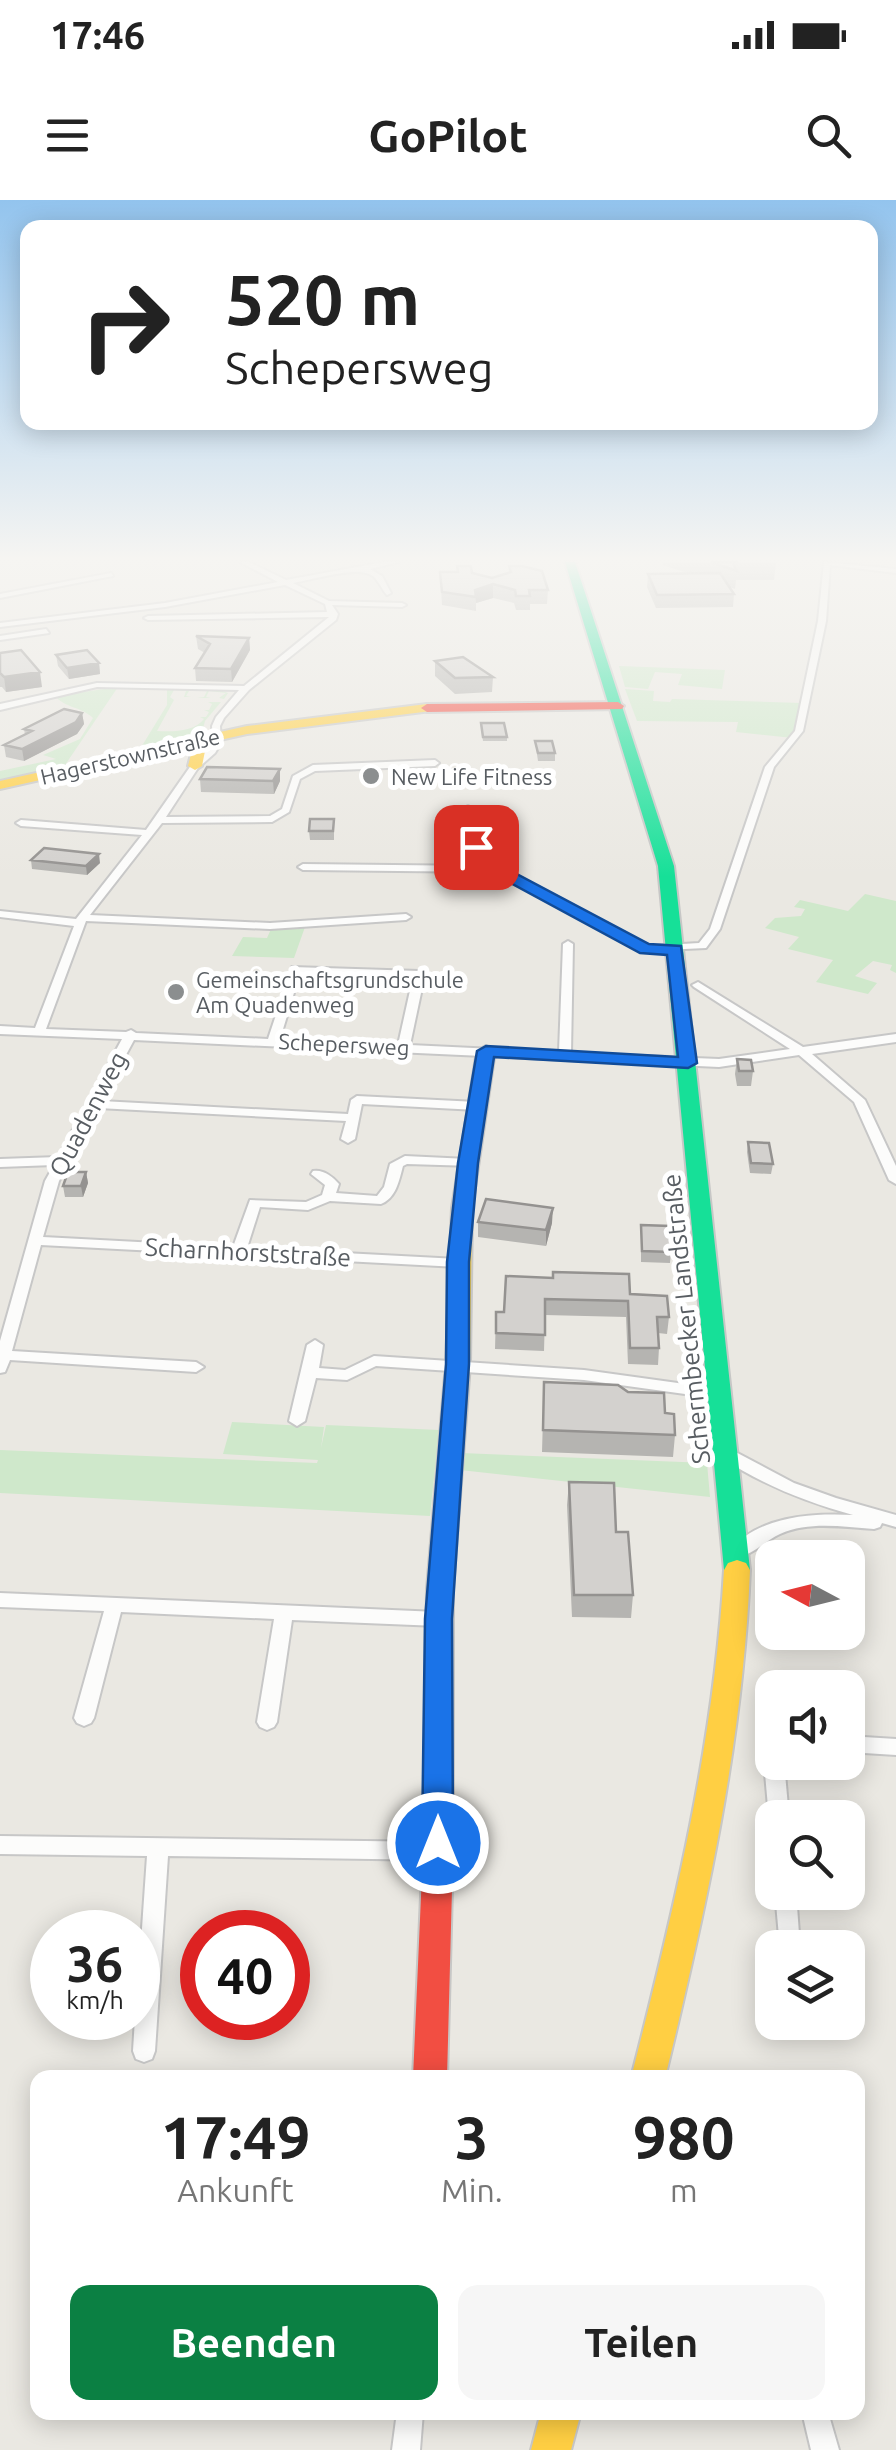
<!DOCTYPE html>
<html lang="de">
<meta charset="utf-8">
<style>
body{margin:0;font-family:Ubuntu,sans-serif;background:#f6f6f6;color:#222;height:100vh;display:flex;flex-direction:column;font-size:38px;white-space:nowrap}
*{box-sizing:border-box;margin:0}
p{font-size:32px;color:#767676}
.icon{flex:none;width:55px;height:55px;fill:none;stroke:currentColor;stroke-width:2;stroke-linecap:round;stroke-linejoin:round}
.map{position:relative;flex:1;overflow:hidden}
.side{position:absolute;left:30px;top:1870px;width:835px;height:350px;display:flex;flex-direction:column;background:#fff;border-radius:20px;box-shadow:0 5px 25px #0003}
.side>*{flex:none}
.banner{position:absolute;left:20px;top:20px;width:858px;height:210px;border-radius:20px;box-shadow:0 5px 25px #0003;background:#fff;color:#222;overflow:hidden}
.needle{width:65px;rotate:277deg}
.controls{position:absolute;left:755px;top:1340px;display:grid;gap:20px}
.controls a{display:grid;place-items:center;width:110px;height:110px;border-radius:20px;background:#fff;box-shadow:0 5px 25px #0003;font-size:50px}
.speed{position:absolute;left:30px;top:1710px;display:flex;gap:20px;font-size:50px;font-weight:700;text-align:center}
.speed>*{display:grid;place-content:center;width:130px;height:130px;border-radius:50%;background:#fff;box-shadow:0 5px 25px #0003;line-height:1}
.speed small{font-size:25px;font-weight:400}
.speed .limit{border:15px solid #d22;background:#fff;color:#111}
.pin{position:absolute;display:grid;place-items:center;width:85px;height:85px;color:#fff;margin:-42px;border-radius:20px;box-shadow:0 5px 15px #0006}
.me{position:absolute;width:110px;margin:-55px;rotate:0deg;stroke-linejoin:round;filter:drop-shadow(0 0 8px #0008)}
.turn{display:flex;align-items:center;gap:35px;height:210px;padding:0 40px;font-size:45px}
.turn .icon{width:130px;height:130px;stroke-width:2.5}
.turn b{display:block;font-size:70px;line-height:85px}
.eta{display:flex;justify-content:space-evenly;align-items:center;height:170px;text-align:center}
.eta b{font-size:60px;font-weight:700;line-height:70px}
.cta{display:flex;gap:20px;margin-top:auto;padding:20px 40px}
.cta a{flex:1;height:115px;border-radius:20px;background:#0b8043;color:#fff;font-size:40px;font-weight:700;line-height:115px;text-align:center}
.cta a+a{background:#f6f6f6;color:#222}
.status{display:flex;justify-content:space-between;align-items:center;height:70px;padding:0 50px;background:#fff;direction:ltr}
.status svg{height:28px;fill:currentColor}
header{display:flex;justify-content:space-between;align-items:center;height:130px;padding:0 40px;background:#fff;font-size:45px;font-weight:700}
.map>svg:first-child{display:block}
</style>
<div class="status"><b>17:46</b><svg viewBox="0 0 49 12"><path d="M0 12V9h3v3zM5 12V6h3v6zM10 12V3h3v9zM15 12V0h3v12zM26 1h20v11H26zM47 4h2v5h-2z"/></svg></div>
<header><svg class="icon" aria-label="menu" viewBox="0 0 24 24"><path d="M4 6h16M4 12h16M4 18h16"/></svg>GoPilot<svg class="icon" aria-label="search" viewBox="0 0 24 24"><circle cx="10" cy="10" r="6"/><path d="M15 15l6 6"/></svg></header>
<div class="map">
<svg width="896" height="2250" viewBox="0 0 896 2250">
<rect width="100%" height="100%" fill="#eae8e2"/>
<!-- green -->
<path fill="#cfe8cb" d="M619,466L725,470L722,489L678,485L682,474L655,472L648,489L625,487Z
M118,487L63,568L0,582V571L56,559L43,555L80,539L93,518C82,507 65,508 55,496Z
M167,488L220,490L228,493L224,499L219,498L226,493L209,491L206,497L211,498H197L204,497L207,491H189L186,496L191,497H177H184L186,491L174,490L170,497L174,500L157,531C176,532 195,531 204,519L200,517H206L209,512L204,510H209L212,504L208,502H221L205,521L201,536L140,549L167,505Z
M625,489L654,491L653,501L670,502L672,499L802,503L793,538L736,532L738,522L637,521Z
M865,694L896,701V773L890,770L892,765L873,761L855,776L877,783L868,794L816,782L833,760L788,749L799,737L765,728L775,718L801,716L805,709L794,707L800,700L848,711Z
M305,727L294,758L232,756L243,737L267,738L271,729Z
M232,1222L324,1227L321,1248L326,1225L439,1230L430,1316L0,1293V1250L317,1263L318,1260L223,1254Z
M461,1253L707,1263L710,1297L460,1270Z"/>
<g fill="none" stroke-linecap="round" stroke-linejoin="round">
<!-- street casing -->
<g stroke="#c7c7c7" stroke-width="4">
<path id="street" d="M240,362H249L286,380L384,362H399L370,369L382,376L391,393L387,395C382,390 379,381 373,376C358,365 312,380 293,383L329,401L402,403L406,405L402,407L332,405L338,414L336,420L249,490L224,518L220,526L221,543L215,553L198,568L166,617L270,616L282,609L293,576L313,565L435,560L439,563L435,566L315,571L300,579L289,612L272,622L162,623L90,715L270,723L406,714L411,717L406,720L270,729L86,721L46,829L126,832L131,830L136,833L268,839L292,767L419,771L425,774L410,845L559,852L563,744L568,741L573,744L571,853L719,859L790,849L694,787L692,785L698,782L803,847L896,834V842L812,854L865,900L896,966V984L889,980L854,902L799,855L719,867L134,840L101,901L348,914L351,900L357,896L477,902L483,906L477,910L362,904L355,939L348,943L341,939L346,921L98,908L59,981L43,1037L233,1047L250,1000L306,1002L322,995L325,985L311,974L313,971C323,969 333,977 339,984L336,993L377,996L384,987L390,964L405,956L468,959L473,960L475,963L473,966L407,964L403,966C399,981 396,998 381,1004L330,1001L308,1010L260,1007L247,1048L458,1059L465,1063L458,1067L41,1045L12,1151L196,1162L204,1167L196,1172L10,1160L5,1172L0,1173V1141L45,981L54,965L0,967V959L58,957L122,839L0,834V826L35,828L74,726L0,717V711L76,719L142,635L21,626L16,623L21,620L146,630L192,564L209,549L213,543L212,526L216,517L239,490L97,487L0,510V504L97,483L244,486L329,417L148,420L144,418L148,416L327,412L325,404L285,385L165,407L0,427V423L165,403L278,382ZM300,773L413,777L398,845L280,839Z
M824,362L896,369V373L830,365L826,421L803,531L774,567L720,729L706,748L642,751L494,672L303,670L298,667L303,664L483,666L472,654L463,609L468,606L473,609L482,653L491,662L648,746L699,743L710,729L765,567L795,531L818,421Z
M111,373L113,376L0,398V394Z
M46,429L49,433L0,440V436Z
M315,1140L323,1145L319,1168L345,1170L374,1156L584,1170L721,1189L729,1194L721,1199L584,1180L376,1166L347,1180L316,1178L305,1221L297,1226L289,1221L307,1145Z
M728,1248L794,1283L836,1298L896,1315V1327L882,1323L880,1327L874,1329C843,1327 809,1321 780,1334C764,1341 748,1360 731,1357L728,1352C758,1316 810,1313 853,1315C806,1302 763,1285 722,1258L720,1254L722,1250Z
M0,1393L438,1412L444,1414L447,1419L444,1424L438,1426L292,1420L277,1522L274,1527L267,1530L260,1527L257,1522L274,1419L121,1412L94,1518L91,1523L84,1526L77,1523L74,1518L104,1411L0,1407Z
M772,1531V1562H784L789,1618H772V1624L769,1618L764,1562L767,1556L771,1555L765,1553L762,1547L765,1533Z
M848,1536L896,1539V1555L848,1552Z
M0,1636L438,1642L445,1645L448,1651L445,1657L438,1660L168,1656L155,1851L152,1859L144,1862L136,1859L133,1851L135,1818H138V1786L147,1656L0,1654Z
M775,1692H796L800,1748H780Z
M397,2212H423L420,2250H392Z
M802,2212H828L839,2250H811Z"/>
</g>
<!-- fast casing -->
<g stroke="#c7c7c6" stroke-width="4">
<path id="fast" d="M565,362H575L674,666L750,1370L746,1377L737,1380L728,1377L724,1370L658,666Z"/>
</g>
<!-- slow casing -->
<g stroke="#c7c7c6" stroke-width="4">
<path id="slow" d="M427,504L431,505V511L247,534L193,546L205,551L202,566L195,570L188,566L191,554L174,550L0,589V581L247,526Z
M486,846L495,851L472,1008L470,1164L453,1389L449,1396L440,1399L431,1396L427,1389L446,1164L452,1008L477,851Z
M737,1360L746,1363L750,1370C743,1543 706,1709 665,1878H631C674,1710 714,1544 724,1370L728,1363Z
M541,2212H581L571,2250H531Z"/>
</g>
<!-- jam casing -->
<g stroke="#c7c7c6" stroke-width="4">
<path id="jam" d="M618,502L624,506L622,509L427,512L421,508L427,504Z
M440,1379L449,1382L453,1389V1651L447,1878H413L423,1651L427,1389L431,1382Z"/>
</g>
<!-- street -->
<use href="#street" fill="#fcfcfb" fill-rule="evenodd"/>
<!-- fast -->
<use href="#fast" fill="#16e098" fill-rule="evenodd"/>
<!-- slow -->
<use href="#slow" fill="#ffcf43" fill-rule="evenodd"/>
<!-- jam -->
<use href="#jam" fill="#f24e42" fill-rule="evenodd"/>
</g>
<!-- wall -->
<path fill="#b5b4b1" d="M662,362H776L774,380H736L735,389L730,387L734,394L733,407L656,408L647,387L648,374H690L663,365Z
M509,366L548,390L547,404H530V410H516L514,403L493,398L476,403V411L442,405L440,372L472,373L492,378L509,373Z
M196,436L249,438L250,450L232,482L196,481L195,468L205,453L198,449Z
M0,453L42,487L6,492L2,487H0Z
M56,455L99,463L100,474L69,479L58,466Z
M435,461L493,477L492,492L455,494L435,476Z
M82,513L84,524L77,534L24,561L6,557L4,545L25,535L24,529Z
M481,527L507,537V541H483Z
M535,541L555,553V561H538Z
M280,569V581L274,594L201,592L200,579Z
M334,619V640H310L309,631Z
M31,660L100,663L87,675L32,669Z
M737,859L753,871L751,886H737L735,874Z
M748,942L773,964L771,974L750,973L747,952Z
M86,972L88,983L83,997H65L63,986Z
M478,1022L552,1023L546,1046L478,1037Z
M641,1025L671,1052L670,1063L641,1062Z
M506,1076L630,1094L669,1117L667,1134L658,1133L659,1148L658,1165L628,1164L626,1117L545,1115L544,1151L495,1149L496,1112H504Z
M544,1182L628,1192L665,1213L675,1235L673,1257L542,1252Z
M569,1282L616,1332L633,1395L631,1418L572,1417L567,1305Z"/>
<!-- shaded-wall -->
<path fill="#949290" d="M493,384V398L476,403L475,390Z
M249,438L250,450L232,482L231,469Z
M99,463L100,474L69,479L67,468Z
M40,472L42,487L6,492L4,477Z
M82,513L84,524L77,534L24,561L22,549Z
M280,569V581L274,594L273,581Z
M99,654L100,663L87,675L86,666Z
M86,972L88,983L83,997L81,986Z
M553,1008L552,1023L546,1046V1030Z"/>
<!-- building -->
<path fill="#d3d1ce" stroke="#949290" stroke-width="2.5" d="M711,362H738H732L737,371Z
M457,366H471L472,373L492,378L511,372L509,366H522L542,371L548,390H529L530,396H516L515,390L493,384L475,390L476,397L442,392L440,372H458Z
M720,373L734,394L657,395L648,374Z
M196,436L249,438L231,469L195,468L210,444Z
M21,450L40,472L4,477L0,473V453Z
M87,450L99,463L67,468L56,455Z
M463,457L493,477L455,478L435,461Z
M64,509L82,513L76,522L22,549L4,545L32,531L24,529Z
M481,523H504L507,537H483Z
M535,541H552L555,553H538Z
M207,567L280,569L273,581L200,579Z
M310,619H334L333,631H309Z
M44,648L99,654L86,666L31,660Z
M737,859L751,860L753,871H739Z
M748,942L769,943L773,964L751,963Z
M68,972H86L81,986H63Z
M486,999L553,1008L546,1030L478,1022Z
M641,1025L670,1026L671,1052L642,1051Z
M553,1072L629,1074L630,1094L667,1096L669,1117H657L659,1148H630L628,1101L545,1099V1135L496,1133V1112H504L506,1076L553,1078Z
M544,1182L618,1185L628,1192L664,1193L665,1213L674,1214L675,1235L543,1230Z
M569,1282L614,1283L616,1332H628L633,1395H574Z"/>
<!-- sky -->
<linearGradient id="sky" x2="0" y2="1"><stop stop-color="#93c4ee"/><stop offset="0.53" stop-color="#f6f5f2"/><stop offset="1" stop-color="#f6f5f2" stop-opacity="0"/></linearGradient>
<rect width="896" height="677" fill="url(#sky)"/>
<!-- route -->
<path fill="#1a73e8" stroke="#114b97" stroke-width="2.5" d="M470,644H481L492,661L649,744L681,746L697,863L688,868L494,857L478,963L469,1062V1164L452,1419L453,1643L449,1653L438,1657L427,1653L422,1643L425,1419L446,1164L447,1062L458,963L477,851L486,846L678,857L667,755L640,753L481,667L468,647Z"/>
<!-- markers -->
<g fill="#8b8e8f" stroke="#fff" stroke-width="4">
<circle cx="371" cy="576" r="10"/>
<circle cx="176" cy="792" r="10"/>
</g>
<g text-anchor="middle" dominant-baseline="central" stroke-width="10" stroke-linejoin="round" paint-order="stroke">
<!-- far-street labels -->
<g font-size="22" fill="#585d62" stroke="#fff">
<text transform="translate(130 556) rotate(-13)">Hagerstownstraße</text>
<text transform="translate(344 844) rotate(3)">Schepersweg</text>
</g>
<!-- far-poi labels -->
<g font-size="22" fill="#585d62" stroke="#fff" text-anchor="start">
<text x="391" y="576">New Life Fitness</text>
<text x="196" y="779">Gemeinschaftsgrundschule<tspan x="196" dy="25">Am Quadenweg</tspan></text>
</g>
<!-- street labels -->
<g font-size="25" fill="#585d62" stroke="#fff">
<text transform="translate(88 914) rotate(-62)">Quadenweg</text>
<text transform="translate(248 1052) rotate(3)">Scharnhorststraße</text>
<text transform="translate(686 1119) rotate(-96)">Schermbecker Landstraße</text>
</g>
</g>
</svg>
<div class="controls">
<a><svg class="needle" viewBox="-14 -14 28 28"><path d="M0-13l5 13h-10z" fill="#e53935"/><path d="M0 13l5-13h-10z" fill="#767676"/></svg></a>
<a><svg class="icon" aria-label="sound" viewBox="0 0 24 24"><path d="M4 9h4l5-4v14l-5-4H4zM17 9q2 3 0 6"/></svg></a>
<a><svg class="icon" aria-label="search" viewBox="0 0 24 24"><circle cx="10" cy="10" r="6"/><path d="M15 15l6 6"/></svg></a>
<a><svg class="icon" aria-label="layers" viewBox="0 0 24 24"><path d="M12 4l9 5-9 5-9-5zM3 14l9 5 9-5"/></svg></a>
</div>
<div class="speed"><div>36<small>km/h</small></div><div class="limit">40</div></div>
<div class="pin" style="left:476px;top:647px;background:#d93025"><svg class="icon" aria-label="arrive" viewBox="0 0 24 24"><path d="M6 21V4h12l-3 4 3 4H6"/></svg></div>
<svg class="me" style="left:438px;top:1643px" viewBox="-20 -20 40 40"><circle r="17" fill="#1a73e8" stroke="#fff" stroke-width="3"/><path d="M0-11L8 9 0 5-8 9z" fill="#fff"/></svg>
<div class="banner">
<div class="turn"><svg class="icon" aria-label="right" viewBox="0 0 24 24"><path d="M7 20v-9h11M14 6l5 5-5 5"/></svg><div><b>520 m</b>Schepersweg</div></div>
</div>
<section class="side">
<div class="eta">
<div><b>17:49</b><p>Ankunft</p></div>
<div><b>3</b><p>Min.</p></div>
<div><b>980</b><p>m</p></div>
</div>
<div class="cta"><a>Beenden</a><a>Teilen</a></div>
</section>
</div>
